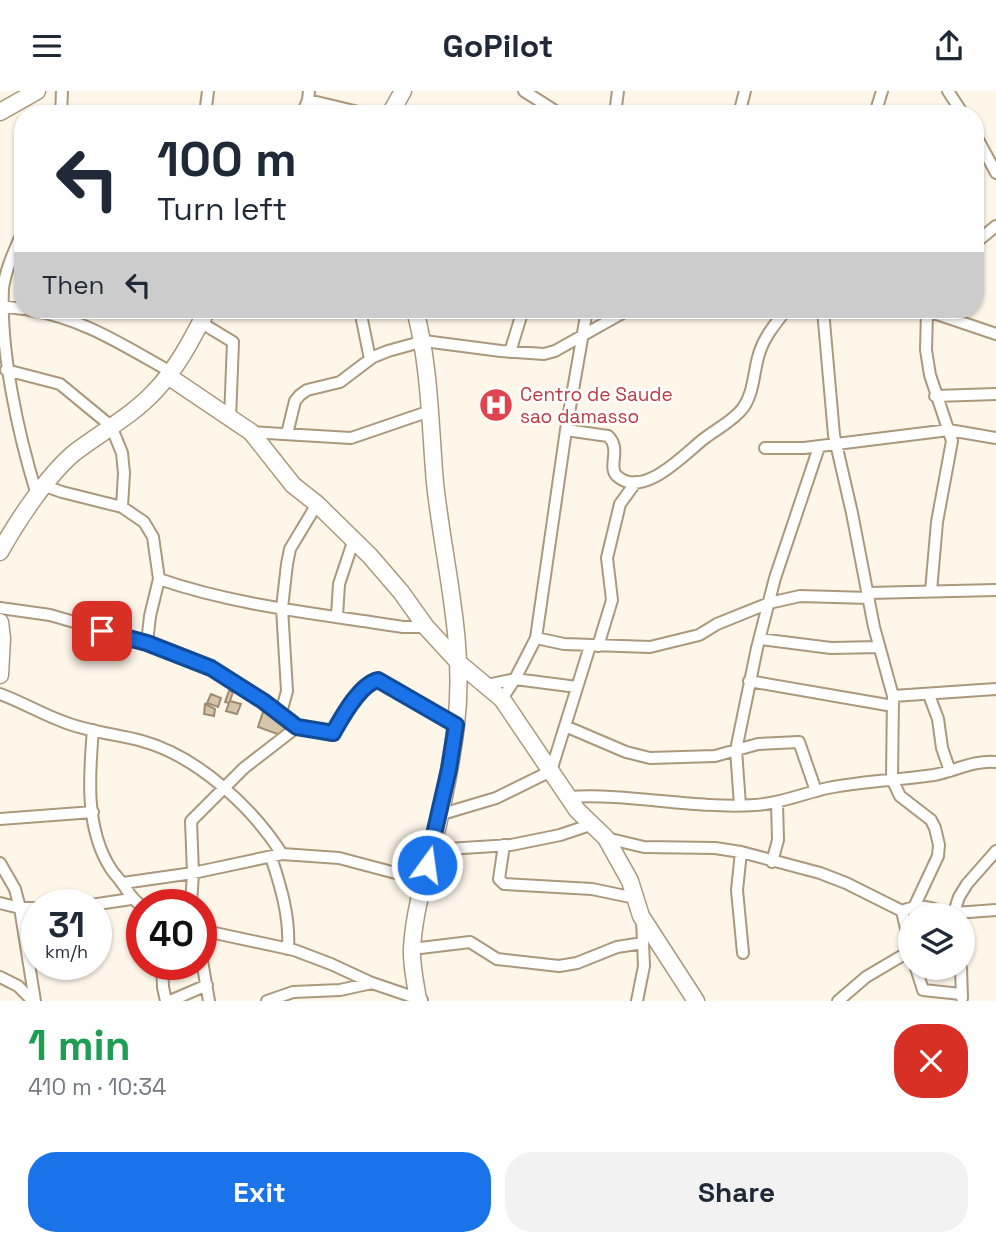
<!DOCTYPE html>
<meta charset="utf-8">
<style>
body{margin:0;font-family:"Space Grotesk",sans-serif;background:#f2f2f3;color:#1f2937;height:100vh;display:flex;flex-direction:column;font-size:26px;white-space:nowrap}
*{box-sizing:border-box;margin:0}
p{font-size:23px;color:#747a83}
.icon{flex:none;width:38px;height:38px;fill:none;stroke:currentColor;stroke-width:2;stroke-linecap:round;stroke-linejoin:round}
.map{position:relative;height:910px;overflow:hidden}
.details{display:flex;flex-direction:column;background:#fff;flex:1}
.details>*{flex:none}
.guide{position:absolute;left:14px;top:14px;width:970px;height:214px;border-radius:28px;box-shadow:0 2px 5px #0004;background:#fff;color:#1f2937;overflow:hidden}
.buttons{position:absolute;left:898px;top:812px;display:grid;gap:14px}
.buttons a{display:grid;place-items:center;width:77px;height:77px;border-radius:50%;background:#fff;box-shadow:0 2px 5px #0004;font-size:35px}
.speed{position:absolute;left:21px;top:798px;display:flex;gap:14px;font-size:35px;font-weight:700;text-align:center}
.speed>*{display:grid;place-content:center;width:91px;height:91px;border-radius:50%;background:#fff;box-shadow:0 2px 5px #0004;line-height:1}
.speed small{font-size:18px;font-weight:400}
.speed .limit{border:10px solid #d22;background:#fff;color:#111}
.pin{position:absolute;display:grid;place-items:center;width:60px;height:60px;color:#fff;margin:-30px;border-radius:14px;box-shadow:0 4px 10px #0006}
.me{position:absolute;width:77px;margin:-38px;rotate:14deg;stroke-linejoin:round;filter:drop-shadow(0 0 5px #0008)}
.turn{display:flex;align-items:center;gap:24px;height:147px;padding:0 28px;font-size:32px}
.turn .icon{width:91px;height:91px;stroke-width:2.5}
.turn b{display:block;font-size:49px;line-height:60px}
.then{display:flex;align-items:center;height:66px;padding:0 28px;background:#0003;gap:14px;font-size:26px}
.round{display:grid;place-items:center;flex:none;width:74px;height:74px;border-radius:28px;background:#f2f2f3}
.summary{display:flex;align-items:center;justify-content:space-between;height:119px;padding:0 28px}
h1{font-size:42px;font-weight:700;line-height:52px;color:#1e9e55}
.action{display:flex;gap:14px;margin-top:auto;padding:14px 28px}
.action a{flex:1;height:80px;border-radius:28px;background:#1a73e8;color:#fff;font-size:28px;font-weight:700;line-height:80px;text-align:center}
.action a+a{background:#f2f2f3;color:#1f2937}
header{display:flex;justify-content:space-between;align-items:center;height:91px;padding:0 28px;background:#fff;font-size:32px;font-weight:700}
.map>svg:first-child{display:block}
</style>
<header><svg class="icon" aria-label="menu" viewBox="0 0 24 24"><path d="M4 6h16M4 12h16M4 18h16"/></svg>GoPilot<svg class="icon" aria-label="share" viewBox="0 0 24 24"><path d="M12 15V3M7 8l5-5 5 5M5 13v7h14v-7"/></svg></header>
<div class="map">
<svg width="996" height="910" viewBox="0 0 996 910">
<rect width="100%" height="100%" fill="#fef6e9"/>
<!-- building -->
<path fill="#d7c5aa" stroke="#9f8c6f" stroke-width="2" d="M487,304L502,307L499,322L484,319Z
M229,600L233,601L230,610L241,613L237,623L226,620L229,612L225,611Z
M211,603L221,607L218,616L207,612Z
M205,613L215,618L214,625L204,623Z
M263,621L275,624L287,635L283,645L258,636Z"/>
<g fill="none" stroke-linecap="round" stroke-linejoin="round">
<!-- street casing -->
<g stroke="#ac987b" stroke-width="14">
<path id="street" d="M524,0L560,23
M948,0L963,23
M308,9L367,23
M61,23L62,0
M205,23L208,0
M302,23L308,9L309,0
M615,23L618,0
M739,23L745,0
M875,23L882,0
M975,43L996,82
M23,140C15,158 6,177 3,197C0,260 18,343 37,404
M975,152L996,135
M1,215L23,218
M29,219C81,226 126,256 171,281
M360,219L370,268
M823,219L834,344L852,422L874,536L893,605L892,688L900,705L931,729L935,737L939,754L938,765L915,814
M925,219L996,243
M927,221L926,259L930,284L952,350L937,431L931,500
M200,231L233,251L230,328
M510,261L523,219
M6,279L60,293L111,335L122,362L124,382L122,416
M935,305L996,303
M566,339L608,345C622,358 607,376 617,385C644,409 686,361 705,347C718,337 733,330 743,317C755,300 753,279 760,260C765,245 776,232 786,219
M251,341L351,347L430,320
M287,343L295,310L300,304L307,299L340,291L373,266L388,260L424,250L501,260L544,263L555,260L628,219
M765,357H804L949,339L996,347
M45,395L62,401L122,416L144,431L153,446L159,488L150,525L147,552
M159,488C237,515 321,523 403,536H426
M868,502L996,499
M0,517L50,524L147,552L185,566L211,577L263,610L297,636L333,642C342,626 360,593 378,589L456,633
M337,525L339,493L354,448
M536,547L564,553L650,556L699,544L717,533L769,512L800,505L869,507
M760,548L831,557L879,556
M598,555L612,509L607,467L620,413L636,391
M749,590L893,615
M487,594L515,588L577,596
M0,603C22,611 42,623 64,631C89,641 116,643 142,650C197,665 252,716 282,763
M929,604L938,628L942,657L950,680
M893,605L996,598
M502,608L515,588L536,547L566,339L587,219
M280,625L287,600L282,517L287,473L290,458L317,413
M565,635L626,661L650,667L715,665L758,653L799,651L816,700
M93,639C89,685 85,738 111,778C114,783 118,786 121,791C129,801 131,808 142,815
M569,706C630,702 693,718 755,714C780,713 804,702 828,697C863,690 899,689 934,684C955,680 974,669 996,671
M740,714L736,659L757,557L775,487L819,356
M439,724L496,707L551,680L590,555
M0,728L93,721
M606,747L644,756L715,757L741,761L820,782L846,792L902,820C919,812 932,816 949,824
M504,754L499,788L504,793L592,798L635,807
M432,759L511,754L560,744L590,734
M741,761L737,799L743,862
M271,766C281,796 290,826 288,858
M772,771L778,749L777,712
M0,772L15,798L20,817L35,910
M123,792L193,782L282,763L339,767L422,789
M0,812L20,817H37
M91,814L131,808
M191,814L193,782L191,730L244,677L297,636
M902,820L910,855
M955,822L996,819
M953,824L959,806L967,793L996,760
M201,839L294,859L331,873L372,892L422,909
M412,858L470,851L497,868L559,875L577,872L617,856L643,852
M201,864L209,910
M162,873L163,896L166,910
M916,877L923,899L961,903
M961,877L962,907
M0,886L18,895L33,910
M170,910L207,894
M267,910L293,901L340,899L372,892
M637,910L644,875L642,828
M838,910L866,886L910,860"/>
</g>
<!-- secondary casing -->
<g stroke="#ac987b" stroke-width="19">
<path id="secondary" d="M0,21L37,0
M390,23L403,0
M415,219C430,275 430,334 435,392C444,475 466,551 456,634C451,676 442,718 432,759C423,791 414,824 412,857C411,875 416,893 418,910
M168,285L251,341L293,394L317,413L370,465L401,501L426,536L460,573L502,608L577,719L606,747L630,790L641,825L696,910
M0,461C17,430 47,385 74,362C101,341 132,325 155,300C178,276 192,248 207,219
M0,531L2,547L0,584"/>
</g>
<!-- street -->
<use href="#street" stroke="#fff" stroke-width="10"/>
<!-- secondary -->
<use href="#secondary" stroke="#fff" stroke-width="16"/>
</g>
<g fill="none" stroke-linecap="round" stroke-linejoin="round">
<!-- route casing -->
<g stroke="#114b97" stroke-width="18">
<path id="route" d="M102,540L147,552L211,577L263,610L297,636L333,642C342,626 360,593 378,589L456,634L449,678L427,774"/>
</g>
<!-- route -->
<use href="#route" stroke="#1a73e8" stroke-width="12"/>
</g>
<!-- icons -->
<defs>
<g id="hospital-disc" transform="scale(1.75)"><circle r="9.5" fill="#e0444e" stroke="#fff"/><path d="M-5-5h3v3.5h4V-5h3V5h-3V1.5h-4V5h-3Z" fill="#fff"/></g>
</defs>
<g fill-rule="evenodd">
<use href="#hospital-disc" x="496" y="314"/>
</g>
<g text-anchor="middle" dominant-baseline="central" stroke-width="5" stroke-linejoin="round" paint-order="stroke">
<!-- health labels -->
<g font-size="19" fill="#be3a42" stroke="#fff" text-anchor="start">
<text x="520" y="303">Centro de Saude<tspan x="520" dy="22">sao damasso</tspan></text>
</g>
</g>
</svg>
<div class="buttons">
<a><svg class="icon" aria-label="layers" viewBox="0 0 24 24"><path d="M12 4l9 5-9 5-9-5zM3 14l9 5 9-5"/></svg></a>
</div>
<div class="speed"><div>31<small>km/h</small></div><div class="limit">40</div></div>
<div class="pin" style="left:102px;top:540px;background:#d93025"><svg class="icon" aria-label="arrive" viewBox="0 0 24 24"><path d="M6 21V4h12l-3 4 3 4H6"/></svg></div>
<svg class="me" style="left:427px;top:774px" viewBox="-20 -20 40 40"><circle r="17" fill="#1a73e8" stroke="#fff" stroke-width="3"/><path d="M0-11L8 9 0 5-8 9z" fill="#fff"/></svg>
<div class="guide">
<div class="turn"><svg class="icon" aria-label="left" viewBox="0 0 24 24"><path d="M17 20v-9H6M10 6l-5 5 5 5"/></svg><div><b>100 m</b>Turn left</div></div>
<div class="then">Then<svg class="icon" aria-label="left" viewBox="0 0 24 24"><path d="M17 20v-9H6M10 6l-5 5 5 5"/></svg></div>
</div>
</div>
<section class="details">
<div class="summary"><div><h1>1 min</h1><p>410 m · 10:34</p></div><a class="round" style="background:#d93025;color:#fff"><svg class="icon" aria-label="close" viewBox="0 0 24 24"><path d="M6 6l12 12M18 6L6 18"/></svg></a></div>
<div class="action"><a>Exit</a><a>Share</a></div>
</section>
